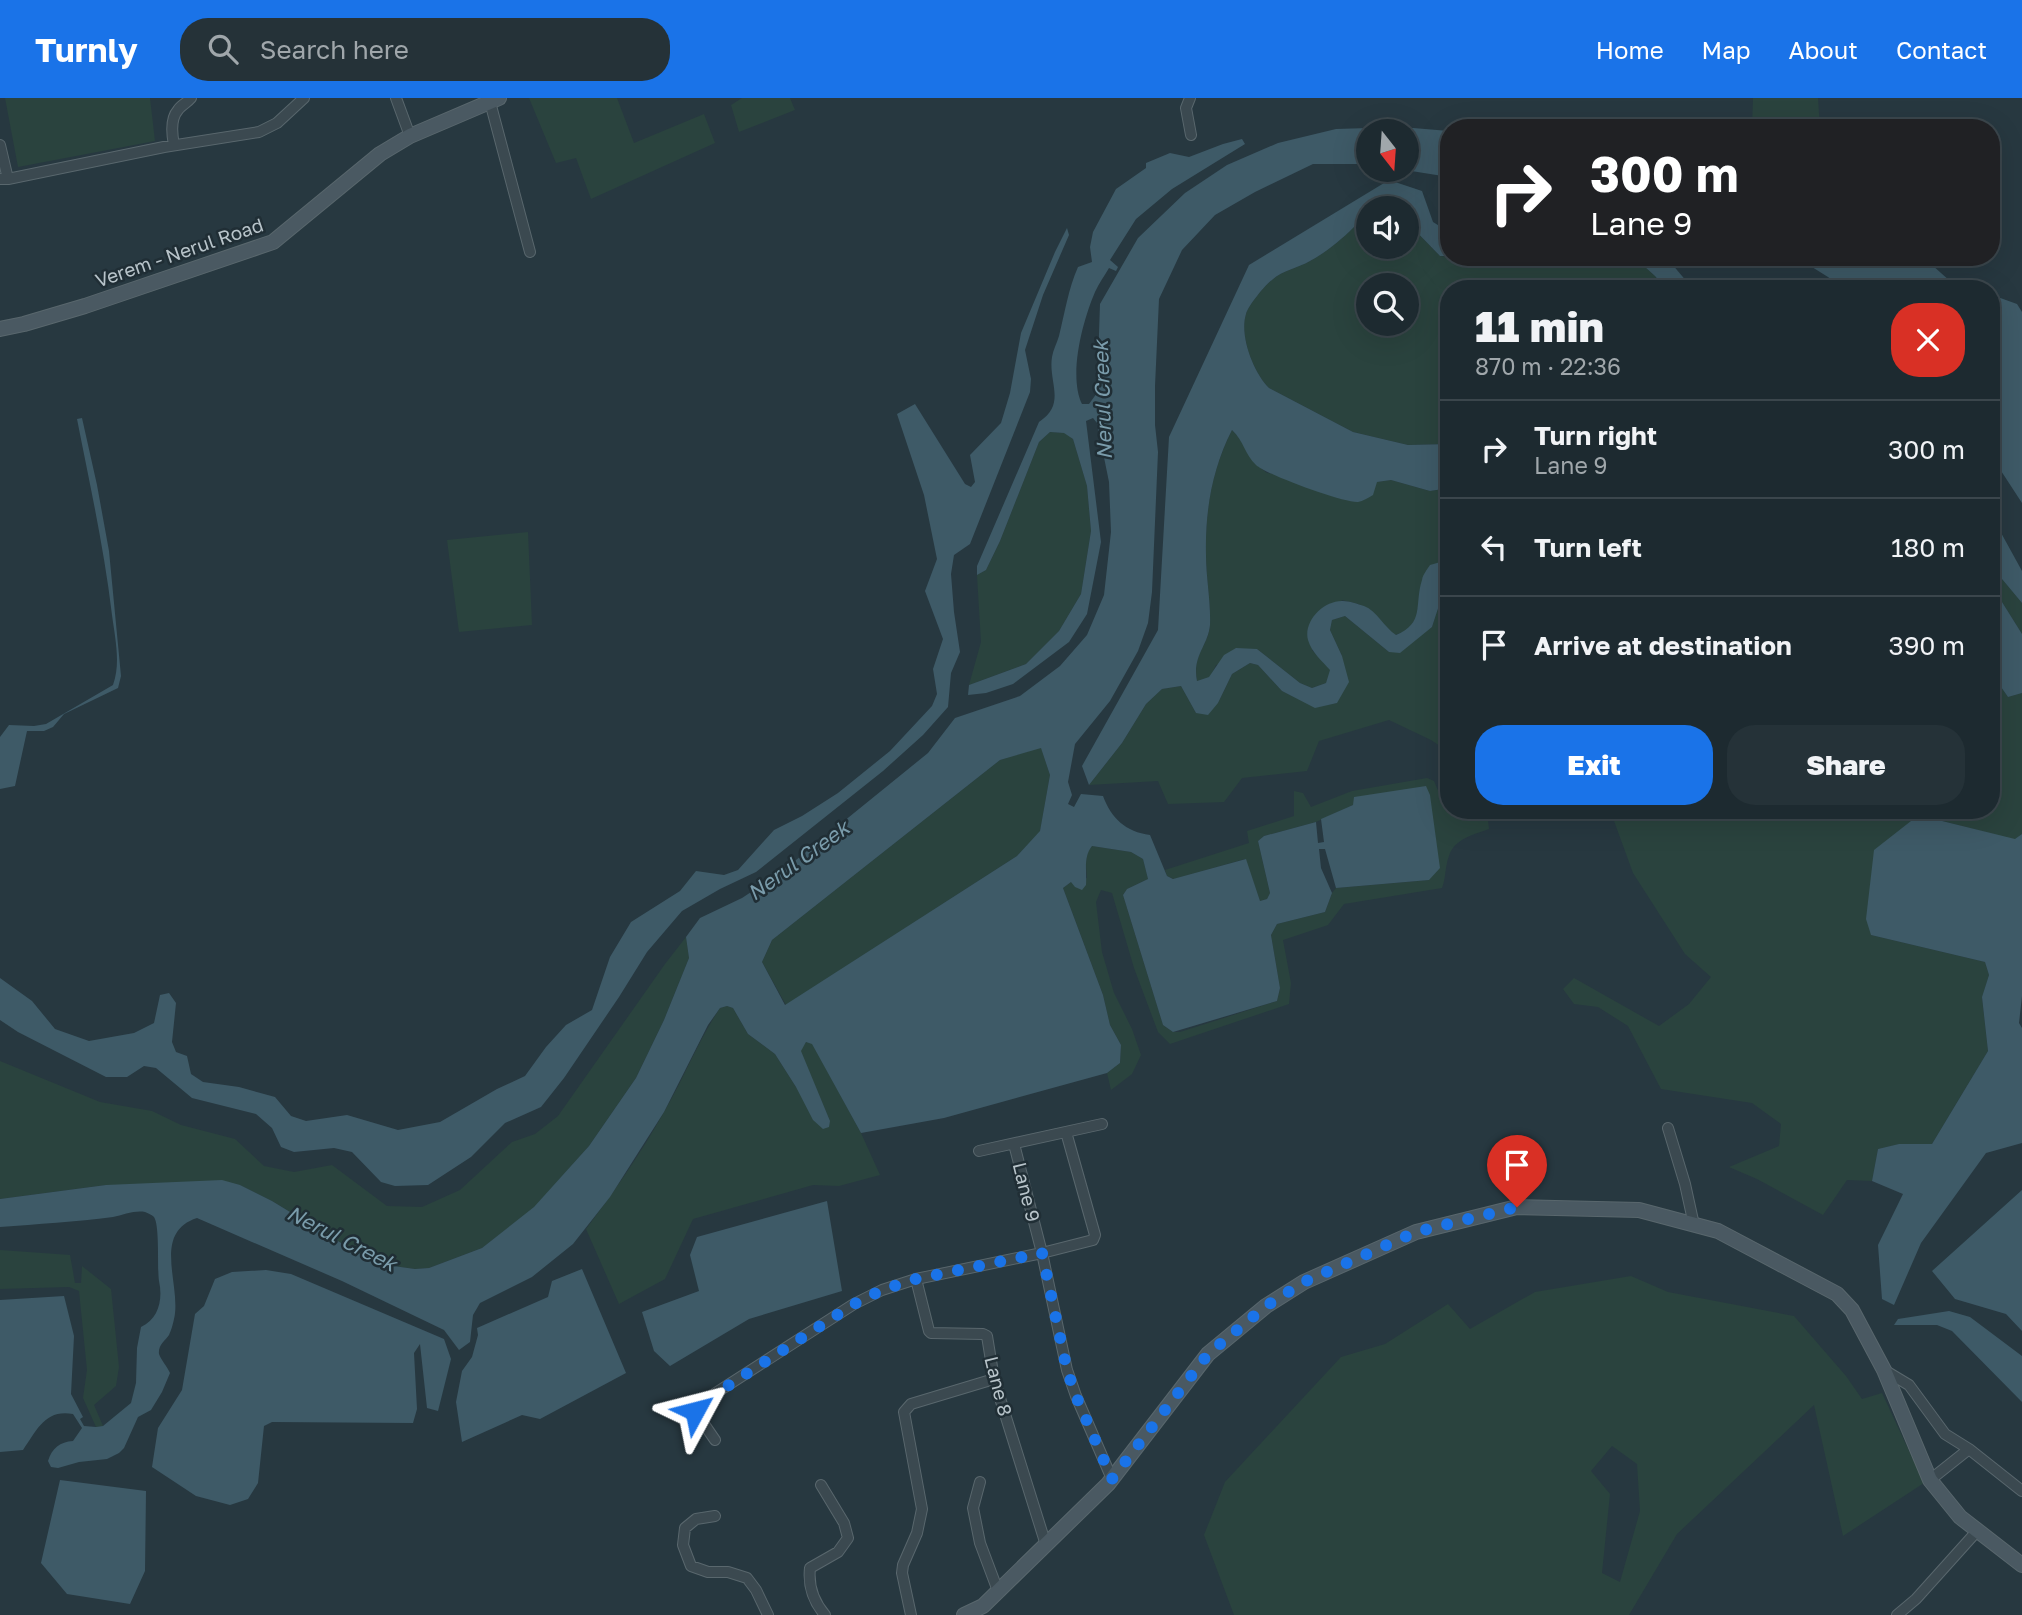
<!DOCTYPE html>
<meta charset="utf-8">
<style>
body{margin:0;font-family:"Golos Text",sans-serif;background:#253238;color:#f1f3f6;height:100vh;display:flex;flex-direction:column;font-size:26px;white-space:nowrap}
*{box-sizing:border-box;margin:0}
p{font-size:23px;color:#a0a7ab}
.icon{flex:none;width:38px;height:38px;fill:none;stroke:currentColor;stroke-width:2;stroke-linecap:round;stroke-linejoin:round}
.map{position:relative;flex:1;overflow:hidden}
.drawer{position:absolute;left:1440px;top:182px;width:560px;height:539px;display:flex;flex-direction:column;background:#1d2a30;border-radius:28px;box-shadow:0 7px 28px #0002,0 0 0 2px #3b464c}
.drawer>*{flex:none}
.banner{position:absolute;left:1440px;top:21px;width:560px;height:147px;border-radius:28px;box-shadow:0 7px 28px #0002,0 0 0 2px #3b464c;background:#202124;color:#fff;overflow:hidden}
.needle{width:46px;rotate:163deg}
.fabs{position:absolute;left:1356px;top:21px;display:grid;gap:14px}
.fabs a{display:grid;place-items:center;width:63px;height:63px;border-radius:50%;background:#1d2a30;box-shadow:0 7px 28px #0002,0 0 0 2px #3b464c;font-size:35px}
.pin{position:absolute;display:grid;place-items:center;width:60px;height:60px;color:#fff;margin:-72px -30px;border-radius:50% 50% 50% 0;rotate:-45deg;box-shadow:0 0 7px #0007}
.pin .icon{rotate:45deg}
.me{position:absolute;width:77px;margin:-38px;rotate:52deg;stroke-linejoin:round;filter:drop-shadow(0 0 5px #0008)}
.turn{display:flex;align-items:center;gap:24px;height:147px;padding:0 35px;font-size:32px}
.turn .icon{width:91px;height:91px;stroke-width:2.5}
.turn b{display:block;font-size:49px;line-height:60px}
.round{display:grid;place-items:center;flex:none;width:74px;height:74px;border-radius:28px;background:#253238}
.summary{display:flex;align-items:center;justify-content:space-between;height:119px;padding:0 35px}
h1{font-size:42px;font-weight:800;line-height:52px}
.cta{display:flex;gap:14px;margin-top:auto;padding:14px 35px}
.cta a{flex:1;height:80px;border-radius:28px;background:#1a73e8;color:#fff;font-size:28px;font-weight:800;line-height:80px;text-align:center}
.cta a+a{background:#253238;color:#f1f3f6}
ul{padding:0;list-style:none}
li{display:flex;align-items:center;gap:21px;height:98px;padding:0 35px;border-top:2px solid #3b464c}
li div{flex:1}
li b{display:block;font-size:26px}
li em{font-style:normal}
header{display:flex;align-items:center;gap:42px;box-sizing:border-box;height:98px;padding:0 35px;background:#1a73e8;color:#fff}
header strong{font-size:33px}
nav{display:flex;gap:38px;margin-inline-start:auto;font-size:24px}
.search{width:490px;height:63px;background:#253238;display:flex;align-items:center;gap:18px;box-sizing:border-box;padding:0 24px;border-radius:28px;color:#a0a7ab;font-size:26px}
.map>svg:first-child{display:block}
</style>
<header>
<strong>Turnly</strong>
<div class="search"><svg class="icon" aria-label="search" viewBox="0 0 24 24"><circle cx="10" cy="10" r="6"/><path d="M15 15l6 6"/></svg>Search here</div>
<nav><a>Home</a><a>Map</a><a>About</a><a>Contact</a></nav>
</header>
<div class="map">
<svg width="2022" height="1517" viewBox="0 0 2022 1517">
<rect width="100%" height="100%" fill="#273840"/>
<!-- green -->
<path fill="#2a433e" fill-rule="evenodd" d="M5,0H150L155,43L18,69Z
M529,0H617L634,45L704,16L715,45L591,101L576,60L556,65Z
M742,0H790L795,12L739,34L731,7Z
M1753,0H1818L1820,30H1752Z
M1368,116V149H1407V124L1440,158L1449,159H1634L1655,178L1666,191H1449V346L1408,347L1353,334L1269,290C1254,275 1239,238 1246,216C1248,208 1265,187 1272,182C1283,172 1298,170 1310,163C1325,155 1341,142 1353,130C1359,125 1361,119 1368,116ZM1368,187H1407V226H1368Z
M1232,332C1248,348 1247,360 1267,375L1377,384L1391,382L1430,393L1449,390V465L1444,463L1420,492L1419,506L1416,520L1408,532L1395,537C1384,529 1376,514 1365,509C1358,505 1349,504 1342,502L1312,552L1331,572L1326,585L1312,590L1300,585L1257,551L1216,567L1210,579L1197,583C1192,556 1208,549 1210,527C1211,504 1206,480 1206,457C1205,411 1212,372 1232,332Z
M1050,334L1065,335L1073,341L1087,388L1091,433L1081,496L1059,533L1026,566L969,587L981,544L977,477L986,472L1000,443L1039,344Z
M528,434L532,527L459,534L447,442Z
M1992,469L2022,505V536L1992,488Z
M1449,489V654L1431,642L1389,622L1319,643L1307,673L1242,680L1224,704L1168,706L1158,683L1089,687L1122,645L1146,606L1162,591L1181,588L1196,615L1218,605L1232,576L1250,565L1258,567L1282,593L1315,609L1337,605L1342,558L1330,532L1332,522L1345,518L1389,554L1432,529L1444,492Z
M1992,576L2008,599L2022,595V736L2015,742L1943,723L1871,837L1985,864L1989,877L1982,900L1988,953L1932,1046H1900L1878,1051L1872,1083L1847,1082L1823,1117L1757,1081L1729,1069L1779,1048L1781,1026L1752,1005L1661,991L1628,928L1598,909L1574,906L1563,891L1574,880L1659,928L1689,906L1711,879L1685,856L1633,775L1610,712H1992Z
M1041,649L1050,677L1040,734L1017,758L786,907L762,864L772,842L1000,662Z
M1427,680L1434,683C1449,718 1448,722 1488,722L1489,731C1475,736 1454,741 1449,758C1445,768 1446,780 1442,790L1344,806L1328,827L1283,842L1291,885L1289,906L1170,946L1158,934L1134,870L1112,795L1101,792L1096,804L1102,854L1114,895L1132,931L1141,957L1132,976L1111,992L1107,975L1120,965L1121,947L1110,927L1103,897L1063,790L1071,784L1087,780C1086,768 1084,757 1092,748L1131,754L1143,761L1148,781L1127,791L1123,797L1163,927L1173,934H1180L1277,903L1280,890L1271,837L1277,826L1325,814L1332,795L1336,790L1429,782L1353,707L1316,724L1264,738L1258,743L1270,795L1267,801L1260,803L1245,761L1174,781L1167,778L1165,772L1249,745L1247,733L1294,718V693L1303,695L1311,709L1352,693Z
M686,839L689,860L664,922L636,980L589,1048L534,1110L482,1150L429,1170L415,1171L386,1167L356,1154L272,1103L240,1087H106L0,1101V963L100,1004L152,1013L181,1027L235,1041L264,1068L294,1074L332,1067L387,1108L422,1109L460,1092L512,1044L535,1036L558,1018L665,866Z
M727,908L733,910L748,936L775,956L796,989L830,1023L800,953L806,944L812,945L861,1035L880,1077L839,1088L813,1087L693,1121L665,1181L619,1206L586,1131C614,1094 641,1055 664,1014C684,980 698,943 720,910Z
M0,1152L70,1157L75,1185H81L82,1168L111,1191L119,1269L116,1288L94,1307L103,1328L96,1329L83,1300L87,1272L79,1193L69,1189L0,1191Z
M1631,1178L1668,1194L1794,1218L1846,1278L1862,1301L1882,1295L1924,1385L1843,1438L1814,1307L1677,1436L1629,1517H1234L1204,1437L1225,1384L1341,1259L1385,1246L1448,1206L1470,1231L1535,1194ZM1612,1348L1637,1366L1640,1413L1620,1484L1602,1475L1610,1396L1591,1373Z"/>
<!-- water -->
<path fill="#3e5a67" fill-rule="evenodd" d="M1401,29L1449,33V79L1405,72H1407V33H1368V66H1313L1255,94L1215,117L1182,152L1159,201L1155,288V327L1158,354L1152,494L1148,525L1138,553L1110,603L1075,646L1068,684L1072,697L1068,706L1074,709L1081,696L1103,698C1111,720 1126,734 1150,737L1167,778L1173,781L1246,761L1260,803L1267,801L1270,795L1258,743L1264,738L1316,724L1318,745L1324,744L1321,721L1353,707L1354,699L1426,688L1430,697L1440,770L1429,782L1336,790L1325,751H1319L1321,770L1332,795L1325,814L1277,826L1271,837L1280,890L1277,903L1173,934L1163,927L1123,797L1127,791L1148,781L1143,761L1131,754L1092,748C1083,759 1087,773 1086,787L1082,792L1075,789L1071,784L1063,790L1103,897L1110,927L1121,947L1120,965L1107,975L944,1020L861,1035L812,946L806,944L801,953L830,1023L829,1029L823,1031L813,1022L796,989L775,956L748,936L733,910L727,908L720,910L708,927L664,1014L610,1099L573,1146L532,1179L480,1205L473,1217L470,1244L459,1252L444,1232L342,1183L197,1120C151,1135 182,1188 174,1221C173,1226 171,1233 169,1237C165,1243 158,1247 159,1256C161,1262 167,1268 170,1275L162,1294L151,1312L138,1319L124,1350L119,1355L107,1361L79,1364L58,1370L51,1369L48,1363C52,1350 60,1344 73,1343L82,1330L73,1316C45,1311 37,1332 23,1352L0,1354V1202L64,1198L74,1238L71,1296L83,1319L80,1321L84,1328L96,1329L103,1328L131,1305L136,1285L137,1250L141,1229C159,1221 163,1201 159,1183C157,1169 160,1128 154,1119C152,1117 148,1115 145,1114C135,1112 123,1117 113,1119C76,1124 37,1126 0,1129V1101L106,1087L222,1082L240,1087L272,1103L356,1154L386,1167L415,1171L429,1170L482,1150L534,1109L589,1048L636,980L664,922L689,860L686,839L700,820L742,800L780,775L928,655L955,620L1020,598L1060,568L1087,537L1104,497L1111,434L1109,384L1097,325L1093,320L1086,323L1101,444L1087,516L1069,544L1013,586L986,595L968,597L969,587L1026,566L1059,533L1081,496L1091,433L1087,388L1073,341L1064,335L1050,334L1039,344L1000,443L986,472L977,477V468L1039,324C1067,306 1048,284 1052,259C1053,252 1057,245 1059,238C1065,214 1068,192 1078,169L1092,164L1090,149L1093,134L1116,91L1146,70V65L1170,55L1189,59L1223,46L1242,41L1245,46L1172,91L1136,121L1110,162L1118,169L1116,173L1109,170C1105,177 1099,185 1095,194C1083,222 1068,277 1082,306H1089L1097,295L1100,206L1138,140L1185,95L1227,67L1278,45L1336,31ZM1041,650L1050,677L1040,733L1017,758L785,907L762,864L772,842L1000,662Z
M1389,82L1422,93L1433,124L1449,134V158H1440L1407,124V110H1368V116C1361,119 1359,125 1353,130C1341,142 1325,155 1310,163C1298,170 1283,172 1272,182C1265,187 1248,208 1246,216C1239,238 1254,275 1269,290L1353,334L1408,347L1449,346V390L1430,393L1391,382L1377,384L1373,397C1368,400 1363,403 1358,404C1344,405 1267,377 1256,367C1245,357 1244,343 1232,332C1212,371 1205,413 1206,457C1206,480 1211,504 1210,527C1208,548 1192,558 1197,583L1209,579L1224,557L1236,550L1257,551L1300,585L1312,590L1326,585L1330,572C1322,563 1312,555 1308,542C1303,523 1324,502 1343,503C1349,503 1358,506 1364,508C1377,513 1384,529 1396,537C1425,525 1414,507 1422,482C1423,476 1427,472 1430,467L1444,463L1449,465V489L1444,492L1432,529L1400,555L1389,554L1345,518L1332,522L1330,532L1342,558L1349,584L1337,605L1315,610L1282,593L1258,567L1250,565L1232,576L1218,605L1208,617L1196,615L1181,588L1162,591L1146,606L1122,645L1089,687L1082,668L1158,532L1169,339L1249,167Z
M1067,130L1069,137L1043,197L1025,252L1031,281L1030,294L970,446L954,457L951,476L954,514L960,554L951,575L948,609L923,637L883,673L756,774L720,791L682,813L647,854L619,899L564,980L541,1009L505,1025L471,1059L428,1087L395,1088L381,1084L352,1054L334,1050L294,1054L281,1049L272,1030L256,1016L192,1000L156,970L144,968L127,979H106L18,934L0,922V880L32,903L55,931L89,943L134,935L154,925L160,897L169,895L176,905L172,944L176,954L187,958L191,976L203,984L239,989L275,999L291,1018L306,1023L347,1017L398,1032L440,1024L497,991L525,978L546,949L566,927L592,912L610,859L631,824L680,793L696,773L724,777L738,772L774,732L802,718L838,695L890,653L932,608L937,596L933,571L943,541L925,493L937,461L924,397L897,316L915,306L965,386L971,389L975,384L970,357L1001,325L1010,295L1021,235L1055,154Z
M1634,159H1666L1693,191H1666L1655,178Z
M1796,159H1923L1950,183L1973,191H1843L1828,179Z
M1992,197L2017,206L2022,214V405L1992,359Z
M82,320L97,387L109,453L121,578L118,590L64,616L53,629L44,633H27L15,688L0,691V639L9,627L34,628L46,626L113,587C121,565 115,540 112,517C104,450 90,387 77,321Z
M1992,422H1994L2022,473V505L1992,469Z
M1992,488L2022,536V595L2008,599L1992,576Z
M1911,723H1942L2015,741L2022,736V898L2019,925L2022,930V1045L1986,1055L1921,1145L1894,1207L1882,1201L1878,1147L1903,1096L1872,1083L1878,1051L1899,1046H1932L1988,953L1982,899L1989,877L1985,864L1871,837L1866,821L1874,752Z
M2022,1092V1233L2006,1216L1955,1201L1932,1173Z
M827,1103L842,1193L749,1221L670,1268L654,1253L642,1214L699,1193L690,1157L697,1139Z
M582,1171L626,1275L540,1321L522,1317L462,1344L456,1304L462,1273L472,1259L478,1237L477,1230L548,1199L552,1183Z
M266,1172L291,1176L444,1241L451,1261L438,1313L427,1310L420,1246L414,1255L417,1311L413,1325L272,1324L264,1328L258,1385L248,1401L230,1407L196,1398L152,1369L158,1330L182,1292L195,1216L204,1208L215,1181L232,1174Z
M1949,1213L1970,1219L2022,1258V1304L1952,1233L1937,1227H1894L1898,1221Z
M60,1382L146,1393L145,1473L130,1506L67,1496L41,1465Z"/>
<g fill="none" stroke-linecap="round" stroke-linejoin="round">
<!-- minor casing -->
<g stroke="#59676d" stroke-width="12">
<path id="minor" d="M396,0L410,38
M1190,0L1186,10L1191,37
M490,4L530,154
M0,47L8,81
M174,47C172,37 170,21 178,12C181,7 187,5 191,0
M0,81H8L164,49L259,34L277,25L304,0
M1668,1030L1685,1086L1694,1127
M1014,1046L1042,1155L1067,1272L1076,1298L1112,1381
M979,1053L1102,1026
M916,1181L929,1233L931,1235L983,1236L987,1238L994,1281L1046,1447
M1884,1272L1909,1287L1945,1336L1969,1351L2022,1393
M715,1342L695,1313L697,1307L854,1206L882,1192L916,1181L1042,1155L1093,1142L1095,1137L1066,1034
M1930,1382L1969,1351
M980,1384L973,1410L980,1445L998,1493
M821,1387L844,1425L848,1440L838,1454L810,1470C808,1488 813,1503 825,1517
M715,1418L696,1421L685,1430L683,1447L691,1468L708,1474H728L747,1480L756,1492L768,1517
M911,1517L902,1475L903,1467L917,1435L922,1411L904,1314L911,1306L994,1281
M1897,1517L1916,1501L1978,1432"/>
</g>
<!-- secondary casing -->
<g stroke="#59676d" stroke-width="16">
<path id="secondary" d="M0,231L24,226L85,208L273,144L380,56L410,38L499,0
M964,1517L983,1508L1108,1386L1208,1256L1266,1208L1304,1184L1416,1134L1517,1109L1639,1112L1718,1133L1837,1196L1852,1212L1884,1272L1930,1382L1960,1419L2022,1467"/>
</g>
<!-- minor -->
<use href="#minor" stroke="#3b4950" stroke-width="10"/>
<!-- secondary -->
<use href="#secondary" stroke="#4a5962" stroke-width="14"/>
</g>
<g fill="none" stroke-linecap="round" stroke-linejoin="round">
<!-- route -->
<path stroke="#1a73e8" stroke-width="12" stroke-dasharray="0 21.6" d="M695,1313L698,1307L854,1206L882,1192L916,1181L1042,1155L1067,1272L1076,1298L1112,1381L1208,1256L1266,1208L1304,1184L1416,1134L1517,1109"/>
</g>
<g text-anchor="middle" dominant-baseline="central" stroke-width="5" stroke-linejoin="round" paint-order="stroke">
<!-- street labels -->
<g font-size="19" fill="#b8c4ca" stroke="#202e35">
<text transform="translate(179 154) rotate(-19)">Verem - Nerul Road</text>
<text transform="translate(1027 1094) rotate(76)">Lane 9</text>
<text transform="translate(999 1288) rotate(76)">Lane 8</text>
</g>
<!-- water labels -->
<g font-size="21" font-style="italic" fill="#7a9cab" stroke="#202e35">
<text transform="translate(1102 302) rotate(-92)">Nerul Creek</text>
<text transform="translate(798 762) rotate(-36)">Nerul Creek</text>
<text transform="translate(342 1140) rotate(27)">Nerul Creek</text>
</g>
</g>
</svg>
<div class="fabs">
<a><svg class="needle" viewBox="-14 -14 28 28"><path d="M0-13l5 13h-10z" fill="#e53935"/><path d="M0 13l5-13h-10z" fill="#a0a7ab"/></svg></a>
<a><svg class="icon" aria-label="sound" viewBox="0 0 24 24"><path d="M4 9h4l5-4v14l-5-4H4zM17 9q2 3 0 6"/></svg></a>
<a><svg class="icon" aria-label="search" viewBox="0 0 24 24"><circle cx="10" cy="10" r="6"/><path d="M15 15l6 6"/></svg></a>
</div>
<div class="pin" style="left:1517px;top:1109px;background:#d93025"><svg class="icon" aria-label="arrive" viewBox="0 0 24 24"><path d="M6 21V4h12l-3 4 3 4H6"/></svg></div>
<svg class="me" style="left:695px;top:1313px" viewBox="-20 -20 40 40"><path d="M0-17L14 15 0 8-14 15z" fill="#1a73e8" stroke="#fff" stroke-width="4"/></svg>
<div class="banner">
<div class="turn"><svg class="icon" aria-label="right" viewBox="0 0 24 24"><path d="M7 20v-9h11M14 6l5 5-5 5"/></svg><div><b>300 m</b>Lane 9</div></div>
</div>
<section class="drawer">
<div class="summary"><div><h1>11 min</h1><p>870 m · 22:36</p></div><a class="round" style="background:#d93025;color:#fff"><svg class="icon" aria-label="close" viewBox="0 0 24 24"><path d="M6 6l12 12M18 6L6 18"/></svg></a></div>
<ul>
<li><svg class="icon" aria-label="right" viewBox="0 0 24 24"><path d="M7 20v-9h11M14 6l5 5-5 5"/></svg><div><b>Turn right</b><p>Lane 9</p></div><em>300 m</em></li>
<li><svg class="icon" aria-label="left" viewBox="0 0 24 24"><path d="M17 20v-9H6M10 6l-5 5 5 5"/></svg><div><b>Turn left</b></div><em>180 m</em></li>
<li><svg class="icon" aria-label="arrive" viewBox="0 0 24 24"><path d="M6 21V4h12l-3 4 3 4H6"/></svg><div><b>Arrive at destination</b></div><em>390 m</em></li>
</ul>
<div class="cta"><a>Exit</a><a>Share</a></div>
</section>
</div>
